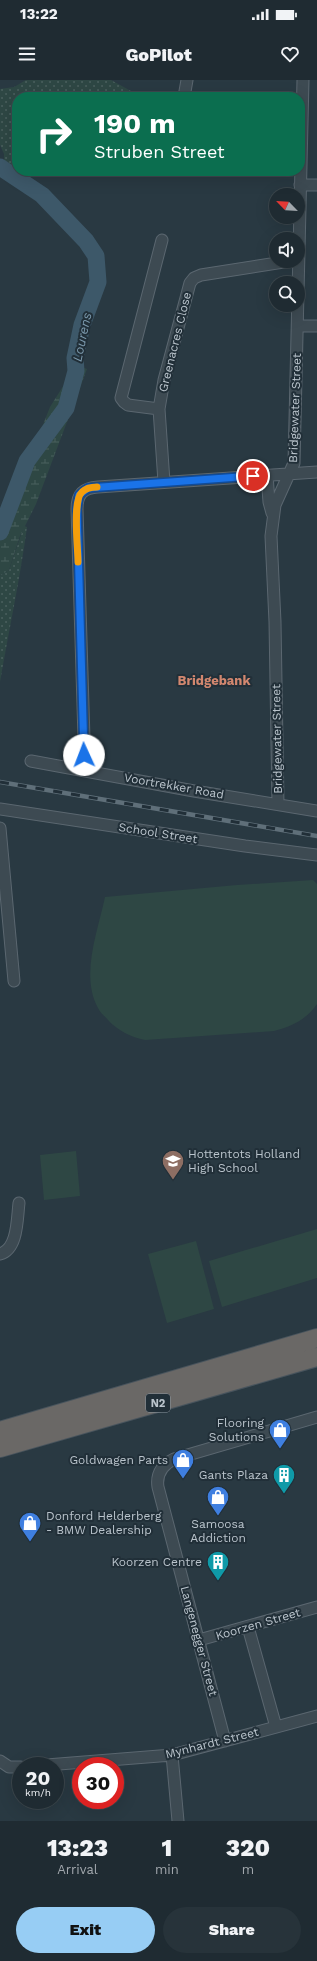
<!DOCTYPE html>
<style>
body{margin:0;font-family:"Work Sans",sans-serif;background:#27333a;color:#f1f3f6;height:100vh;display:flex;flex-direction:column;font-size:15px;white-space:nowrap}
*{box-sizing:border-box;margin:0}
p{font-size:13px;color:#a1a7ac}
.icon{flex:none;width:22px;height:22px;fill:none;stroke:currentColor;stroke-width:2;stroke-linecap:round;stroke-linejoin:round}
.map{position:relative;height:1741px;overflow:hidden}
.details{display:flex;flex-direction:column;background:#1f2b32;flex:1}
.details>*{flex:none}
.hud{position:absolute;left:12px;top:12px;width:293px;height:84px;border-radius:16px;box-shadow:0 4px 16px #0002,0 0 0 1px #3c474d;background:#0b6e4f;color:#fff;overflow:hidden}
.needle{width:26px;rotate:295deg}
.controls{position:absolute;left:269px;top:108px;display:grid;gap:8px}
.controls a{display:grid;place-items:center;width:36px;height:36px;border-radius:50%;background:#1f2b32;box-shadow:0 4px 16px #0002,0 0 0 1px #3c474d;font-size:20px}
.speed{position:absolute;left:12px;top:1677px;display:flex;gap:8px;font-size:20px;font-weight:700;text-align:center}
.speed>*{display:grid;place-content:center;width:52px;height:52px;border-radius:50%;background:#1f2b32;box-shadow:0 4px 16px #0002,0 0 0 1px #3c474d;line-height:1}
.speed small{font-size:10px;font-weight:400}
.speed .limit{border:6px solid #d22;background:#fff;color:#111}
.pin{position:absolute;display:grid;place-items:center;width:34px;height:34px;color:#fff;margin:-17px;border:2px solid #fff;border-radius:50%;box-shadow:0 1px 4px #0007}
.me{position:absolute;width:44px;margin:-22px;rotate:358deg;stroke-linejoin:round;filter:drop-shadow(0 0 3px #0008)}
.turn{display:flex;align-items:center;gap:14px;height:84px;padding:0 16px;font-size:18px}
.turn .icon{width:52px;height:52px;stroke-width:2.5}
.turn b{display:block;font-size:28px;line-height:34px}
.eta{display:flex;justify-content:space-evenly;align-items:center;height:68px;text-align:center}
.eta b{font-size:24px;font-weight:800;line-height:28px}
.primary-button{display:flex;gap:8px;margin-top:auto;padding:8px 16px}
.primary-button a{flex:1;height:46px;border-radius:24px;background:#97cdf4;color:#111;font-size:16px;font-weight:800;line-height:46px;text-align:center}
.primary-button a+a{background:#27333a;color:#f1f3f6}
.status{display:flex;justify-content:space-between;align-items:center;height:28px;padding:0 20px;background:#1f2b32;direction:ltr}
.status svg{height:11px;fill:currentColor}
header{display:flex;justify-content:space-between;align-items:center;height:52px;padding:0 16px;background:#1f2b32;font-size:18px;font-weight:800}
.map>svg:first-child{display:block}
</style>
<div class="status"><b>13:22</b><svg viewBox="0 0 49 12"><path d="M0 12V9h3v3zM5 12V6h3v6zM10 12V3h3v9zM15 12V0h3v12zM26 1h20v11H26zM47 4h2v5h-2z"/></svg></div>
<header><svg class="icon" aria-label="menu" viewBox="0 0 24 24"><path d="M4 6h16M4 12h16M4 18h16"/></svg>GoPilot<svg class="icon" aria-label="heart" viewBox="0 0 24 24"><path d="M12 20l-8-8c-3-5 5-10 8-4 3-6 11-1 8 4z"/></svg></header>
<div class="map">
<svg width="317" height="1741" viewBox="0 0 317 1741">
<defs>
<pattern id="grass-dots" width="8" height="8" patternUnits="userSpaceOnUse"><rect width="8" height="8" fill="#2e4744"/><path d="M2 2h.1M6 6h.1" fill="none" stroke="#4a605e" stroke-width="1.8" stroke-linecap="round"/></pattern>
<pattern id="wetland-marsh" width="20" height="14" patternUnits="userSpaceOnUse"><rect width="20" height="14" fill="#2e4744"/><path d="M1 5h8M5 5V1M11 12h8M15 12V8" fill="none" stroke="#4a605e"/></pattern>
</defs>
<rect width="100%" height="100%" fill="#293942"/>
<!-- grass -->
<path fill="url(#grass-dots)" d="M26,0H111L131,11V17H17V88L4,82V74L0,65V9L14,7Z
M24,446L27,447C20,499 9,550 0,602V496L9,490Z"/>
<!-- wetland -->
<path fill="url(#wetland-marsh)" d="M71,283L87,289L36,424L20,456L9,490L0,496V434L24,382L35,365L50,327L67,300Z"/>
<!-- garden -->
<path fill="#2e4744" d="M313,800L317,804V924C307,939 291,947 274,951L145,960C131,957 118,951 108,940C105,936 100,933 98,928C80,895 98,851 105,817L237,805Z
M76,1071L80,1116L44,1120L40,1075Z
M317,1149V1198L222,1227L209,1181Z
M196,1161L214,1229L167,1243L148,1174Z"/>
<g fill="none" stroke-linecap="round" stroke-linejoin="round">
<!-- river -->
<path stroke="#3d5869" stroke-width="17" d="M0,87L42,115L86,161L96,176L98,202L82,245L75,278L76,291L66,328L27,381L0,452"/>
<!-- minor casing -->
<g stroke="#5b6770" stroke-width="13">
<path id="minor" d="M184,17L187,0
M300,105H317
M298,246H317
M159,329L128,325L124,322L121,318L162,160
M267,395L269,422L272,433
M164,402L159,329L164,300L190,203L194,198L201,195L290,181
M31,681L194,711L317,731
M85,691L77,429C77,414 83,408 98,407L317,392
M278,724L275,542L271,456L275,425L294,383L303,0
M0,729L245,766L317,775
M0,748L14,901
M0,1174C18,1169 17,1139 19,1123
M248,1547L276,1647
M199,1560L317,1527
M225,1661L158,1407C156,1394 162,1385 174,1379L317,1337
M172,1675L178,1741
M0,1681L9,1687H21
M34,1686L172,1675L317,1636"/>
</g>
<!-- trunk casing -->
<g stroke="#48545d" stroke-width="20">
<path id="trunk" d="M0,1351L317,1258
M0,1368L317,1277"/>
</g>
<!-- minor -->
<use href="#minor" stroke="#3d4a52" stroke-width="11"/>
<!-- trunk -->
<use href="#trunk" stroke="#6a6866" stroke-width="18"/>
<!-- rail casing -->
<g stroke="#5f6f79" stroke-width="4.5">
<path id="rail" d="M0,702L317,756"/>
</g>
<!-- rail -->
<use href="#rail" stroke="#212f38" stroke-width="3" stroke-dasharray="9" stroke-linecap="butt"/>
</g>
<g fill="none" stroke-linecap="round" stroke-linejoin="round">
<!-- route casing -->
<g stroke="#114b97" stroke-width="10">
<path id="route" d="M84,675L77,429L79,415L88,408L253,396"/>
</g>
<!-- route -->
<use href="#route" stroke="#1a73e8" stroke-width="7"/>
<!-- slow -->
<path stroke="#f59e0b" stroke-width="7" d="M78,482C78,467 72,421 82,412C86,408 91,407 97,407"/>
</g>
<!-- icons -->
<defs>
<g id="school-pin" transform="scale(1.15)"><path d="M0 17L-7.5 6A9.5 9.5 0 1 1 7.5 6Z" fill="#8d6e63" stroke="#212f38"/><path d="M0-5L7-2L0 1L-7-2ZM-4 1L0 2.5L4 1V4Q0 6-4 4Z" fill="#fff"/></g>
<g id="shop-pin" transform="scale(1.15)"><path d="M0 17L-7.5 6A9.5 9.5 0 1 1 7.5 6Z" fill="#3f7fe0" stroke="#212f38"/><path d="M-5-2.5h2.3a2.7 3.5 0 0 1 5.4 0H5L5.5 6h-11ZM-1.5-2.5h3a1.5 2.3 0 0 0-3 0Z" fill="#fff"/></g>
<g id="building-pin" transform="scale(1.15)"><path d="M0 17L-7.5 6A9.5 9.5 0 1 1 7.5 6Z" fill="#0f9aa8" stroke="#212f38"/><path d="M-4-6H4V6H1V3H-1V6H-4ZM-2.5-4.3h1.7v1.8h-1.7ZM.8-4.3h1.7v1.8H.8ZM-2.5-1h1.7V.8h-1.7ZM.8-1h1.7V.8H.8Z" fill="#fff"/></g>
</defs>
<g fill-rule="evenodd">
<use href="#school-pin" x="173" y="1081"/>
<use href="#shop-pin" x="280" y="1350"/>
<use href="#shop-pin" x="183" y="1380"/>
<use href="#building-pin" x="284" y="1395"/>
<use href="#shop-pin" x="218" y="1417"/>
<use href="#shop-pin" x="30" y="1443"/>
<use href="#building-pin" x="218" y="1482"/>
</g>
<g text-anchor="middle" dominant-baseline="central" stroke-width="4" stroke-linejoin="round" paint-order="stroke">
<!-- shield labels -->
<rect fill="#212f38" stroke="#8c97a0" stroke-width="1" x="146" y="1314" width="24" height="18" rx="3"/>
<g font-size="11" font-weight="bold" fill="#bac4cc">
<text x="158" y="1323">N2</text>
</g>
<!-- street labels -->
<g font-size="12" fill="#bac4cc" stroke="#212f38">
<text transform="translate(175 262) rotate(-76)">Greenacres Close</text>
<text transform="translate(295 328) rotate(-88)">Bridgewater Street</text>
<text transform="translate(277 659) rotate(-91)">Bridgewater Street</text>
<text transform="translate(174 706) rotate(10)">Voortrekker Road</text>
<text transform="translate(158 753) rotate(9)">School Street</text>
<text transform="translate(258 1544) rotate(-16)">Koorzen Street</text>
<text transform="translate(199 1561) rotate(75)">Langenegger Street</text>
<text transform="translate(212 1663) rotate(-14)">Mynhardt Street</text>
</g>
<!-- poi labels -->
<g font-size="12" fill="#bac4cc" stroke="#212f38" text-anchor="end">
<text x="188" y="1074" text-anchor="start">Hottentots Holland<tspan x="188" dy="14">High School</tspan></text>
<text x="264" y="1343">Flooring<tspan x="264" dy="14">Solutions</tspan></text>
<text x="168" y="1380">Goldwagen Parts</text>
<text x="268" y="1395">Gants Plaza</text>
<text x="46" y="1436" text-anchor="start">Donford Helderberg<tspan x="46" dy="14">- BMW Dealership</tspan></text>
<text x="218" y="1444" text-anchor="middle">Samoosa<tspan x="218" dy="14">Addiction</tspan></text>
<text x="202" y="1482">Koorzen Centre</text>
</g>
<!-- water labels -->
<g font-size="13" font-style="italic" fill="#7c9aad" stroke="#212f38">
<text transform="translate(82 257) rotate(-78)">Lourens</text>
</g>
<!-- neighbourhood labels -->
<g font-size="13" font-weight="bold" fill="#d2876f" stroke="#212f38">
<text x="214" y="600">Bridgebank</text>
</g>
</g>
</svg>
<div class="controls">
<a><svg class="needle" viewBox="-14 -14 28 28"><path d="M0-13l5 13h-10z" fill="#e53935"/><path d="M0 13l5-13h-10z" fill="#a1a7ac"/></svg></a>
<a><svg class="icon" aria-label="sound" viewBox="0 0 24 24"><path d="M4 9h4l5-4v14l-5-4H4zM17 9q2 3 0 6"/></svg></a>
<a><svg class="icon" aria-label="search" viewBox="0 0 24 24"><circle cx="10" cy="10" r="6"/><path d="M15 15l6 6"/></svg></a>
</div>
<div class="speed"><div>20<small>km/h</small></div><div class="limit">30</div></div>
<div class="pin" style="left:253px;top:396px;background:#d93025"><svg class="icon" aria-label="arrive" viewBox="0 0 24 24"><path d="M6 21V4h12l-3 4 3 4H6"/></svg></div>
<svg class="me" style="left:84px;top:675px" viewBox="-20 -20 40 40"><circle r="19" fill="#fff"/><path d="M0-13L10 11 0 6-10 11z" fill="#1a73e8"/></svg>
<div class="hud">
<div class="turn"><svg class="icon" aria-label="right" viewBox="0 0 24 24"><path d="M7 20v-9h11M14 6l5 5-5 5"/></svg><div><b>190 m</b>Struben Street</div></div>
</div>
</div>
<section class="details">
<div class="eta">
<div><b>13:23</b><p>Arrival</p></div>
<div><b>1</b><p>min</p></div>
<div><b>320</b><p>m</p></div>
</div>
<div class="primary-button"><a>Exit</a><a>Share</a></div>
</section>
